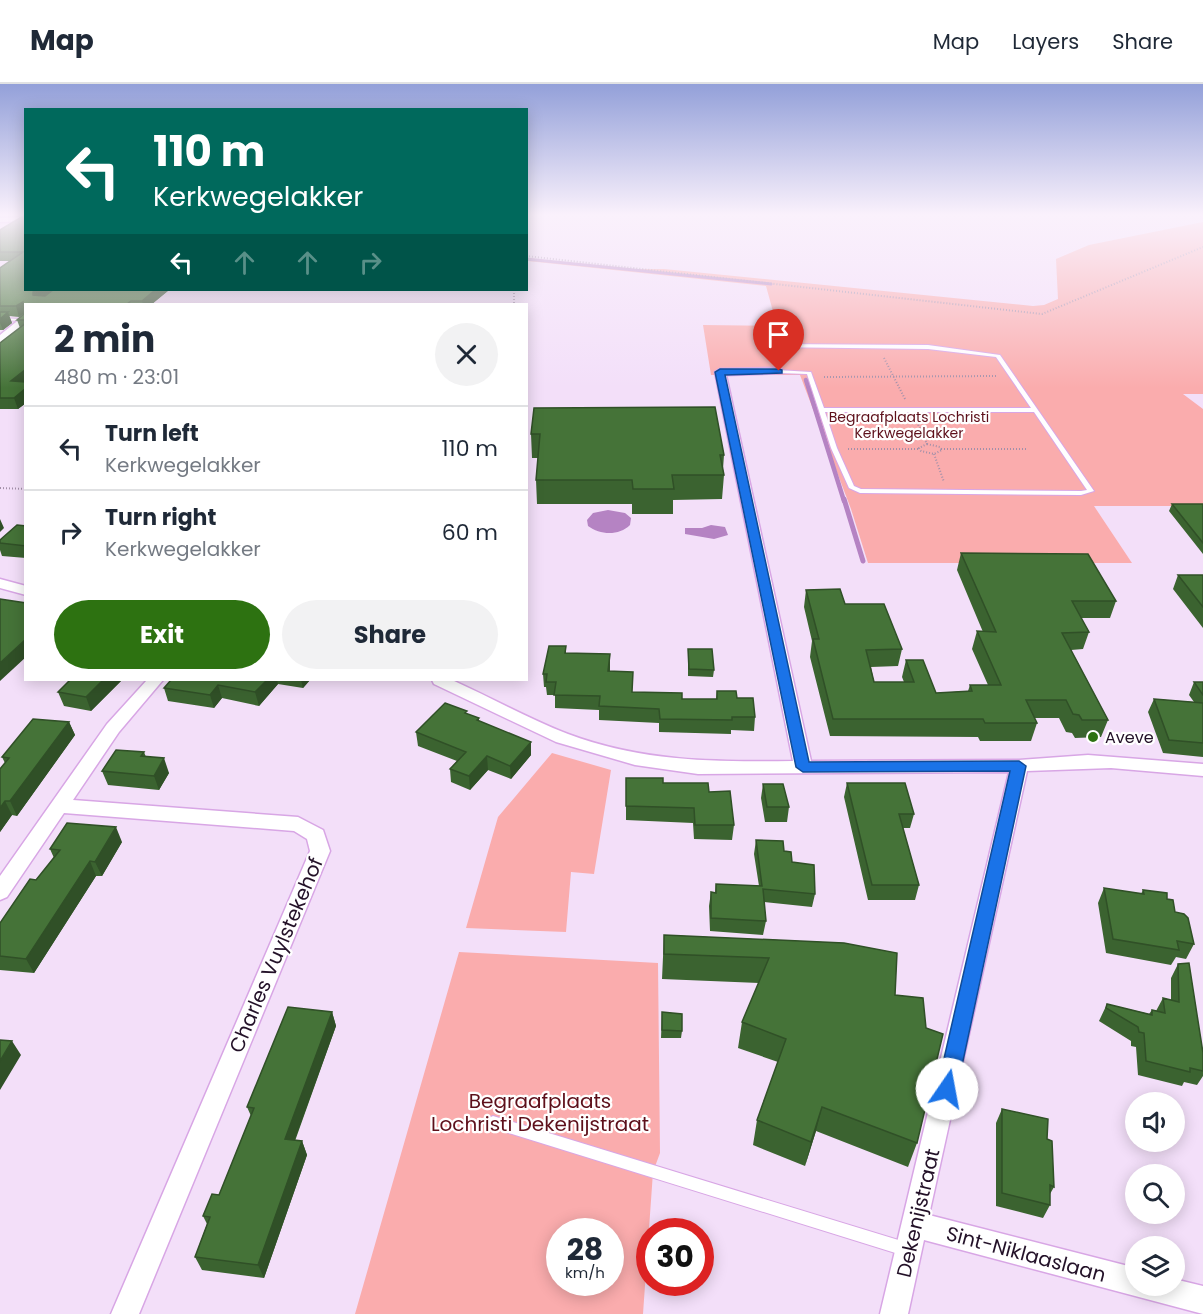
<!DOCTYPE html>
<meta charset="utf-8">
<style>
body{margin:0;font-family:Poppins,sans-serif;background:#f2f2f3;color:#1f2937;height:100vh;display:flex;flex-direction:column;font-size:22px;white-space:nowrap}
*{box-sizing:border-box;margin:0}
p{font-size:20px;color:#747a83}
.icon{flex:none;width:33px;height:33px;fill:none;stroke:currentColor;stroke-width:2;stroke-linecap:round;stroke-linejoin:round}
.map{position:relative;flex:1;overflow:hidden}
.details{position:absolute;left:24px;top:219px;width:504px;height:378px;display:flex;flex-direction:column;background:#fff;border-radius:0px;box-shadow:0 3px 15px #0003}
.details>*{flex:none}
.banner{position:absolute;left:24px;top:24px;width:504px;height:183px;border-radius:0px;box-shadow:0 3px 15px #0003;background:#00695c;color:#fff;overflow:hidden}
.tools{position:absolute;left:1125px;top:1008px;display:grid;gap:12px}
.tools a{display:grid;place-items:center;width:60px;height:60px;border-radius:50%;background:#fff;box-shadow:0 3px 15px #0003;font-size:30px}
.speed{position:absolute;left:546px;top:1134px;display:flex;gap:12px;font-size:30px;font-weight:700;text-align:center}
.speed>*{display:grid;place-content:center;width:78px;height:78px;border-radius:50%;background:#fff;box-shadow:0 3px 15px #0003;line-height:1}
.speed small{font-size:15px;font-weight:400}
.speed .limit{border:9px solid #d22;background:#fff;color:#111}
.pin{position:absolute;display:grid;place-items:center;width:51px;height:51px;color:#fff;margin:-62px -26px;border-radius:50% 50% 50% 0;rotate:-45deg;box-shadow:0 0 6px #0007}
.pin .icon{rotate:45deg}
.me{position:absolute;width:66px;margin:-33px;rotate:12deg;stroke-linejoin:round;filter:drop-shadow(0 0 4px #0008)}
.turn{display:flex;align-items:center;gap:21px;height:126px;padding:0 30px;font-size:27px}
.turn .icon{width:78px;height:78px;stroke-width:2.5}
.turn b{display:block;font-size:42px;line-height:51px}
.lanes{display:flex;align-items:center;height:57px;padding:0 30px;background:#0003;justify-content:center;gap:30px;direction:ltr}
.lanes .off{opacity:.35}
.round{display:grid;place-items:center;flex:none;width:63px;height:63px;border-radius:32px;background:#f2f2f3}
.overview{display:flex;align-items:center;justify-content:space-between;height:102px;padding:0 30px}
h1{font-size:36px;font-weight:700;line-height:45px}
.primary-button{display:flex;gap:12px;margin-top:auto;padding:12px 30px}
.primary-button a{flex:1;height:69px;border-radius:36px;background:#2d7211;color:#fff;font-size:24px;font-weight:700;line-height:69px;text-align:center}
.primary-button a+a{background:#f2f2f3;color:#1f2937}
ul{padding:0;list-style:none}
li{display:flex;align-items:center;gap:18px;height:84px;padding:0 30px;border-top:2px solid #e0e1e3}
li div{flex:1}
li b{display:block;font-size:22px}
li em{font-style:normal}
header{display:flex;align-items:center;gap:36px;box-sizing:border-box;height:84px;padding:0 30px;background:#fff;border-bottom:2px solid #e0e1e3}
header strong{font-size:28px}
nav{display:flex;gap:33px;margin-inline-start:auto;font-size:21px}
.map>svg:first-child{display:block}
</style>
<header>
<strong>Map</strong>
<nav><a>Map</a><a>Layers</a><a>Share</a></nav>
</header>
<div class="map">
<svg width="1203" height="1230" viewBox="0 0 1203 1230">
<rect width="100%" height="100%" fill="#f3dff9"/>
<!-- green -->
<path fill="#faacad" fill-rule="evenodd" d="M1203,138V310H1183L1203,325V422H1094L1132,479H868L851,425L800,291H711L703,241L777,242L766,202L527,177V174L627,185H664L1033,222L1044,221L1058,215L1056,175L1089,161Z
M552,669L611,686L594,790L571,788L566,848L466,844L498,733Z
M459,868L658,879L660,1069L653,1088L643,1230H355ZM560,1148H610V1198H560Z"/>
<!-- water -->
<path fill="#b583c3" d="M608,426L625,429L631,434L630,441C619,452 600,451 588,442L587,436L593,429Z
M711,441L725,443L728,451L714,455L685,450V444H702Z"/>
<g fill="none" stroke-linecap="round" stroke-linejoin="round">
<!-- stream-far2 -->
<path stroke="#b583c3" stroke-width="3" d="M526,175L771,200"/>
<!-- stream-far1 -->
<path stroke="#b583c3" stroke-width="4.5" d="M806,296L844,417"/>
<!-- stream -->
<path stroke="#b583c3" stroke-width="5" d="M844,415L863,477"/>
<!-- service casing -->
<g stroke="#d8a6e5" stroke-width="2">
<path id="service" d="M0,234L22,235L24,236L22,237L0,236Z
M769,260L928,261L1000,271L1094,407L1081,411L860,409L849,404L831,364L807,290L779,289L777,288V286L811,288L824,324H1031L996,273L928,265L767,263V261ZM825,328H1034L1087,406L1081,407L861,405L854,402L837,364Z
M493,1032L905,1158L910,1160L912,1165L910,1170L905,1172L493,1044L489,1042L487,1038L489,1034Z"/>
</g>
<!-- minor casing -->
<g stroke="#d8a6e5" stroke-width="3">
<path id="minor" d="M26,133V137L0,138V134Z
M26,230V239L0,259V251Z
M779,284L784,287L783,289L726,291L811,677L1019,676L1088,671L1203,680V692L1111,684L1027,687L929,1131L1136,1184V1202H1174V1195L1203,1202V1230L924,1156L908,1230H880L1009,688L698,690L635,681L556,658L434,600L432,596H452C490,613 529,635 568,650C643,678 715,678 793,677L715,288L720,285Z
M0,495L26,502V511L0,504Z
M147,596H163L119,648L73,716L298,733L323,746L330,767L139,1230H111L310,767L307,755L294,747L64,729L7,813L0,816V792L107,640Z"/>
</g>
<!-- path -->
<path stroke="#a390a9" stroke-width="2" stroke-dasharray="1 2" stroke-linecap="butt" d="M526,172L1042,230L1203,163
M514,206V220
M884,274L905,315
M824,293L996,292
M917,338L927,360
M927,360L940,363L942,366L934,370L921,367L919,364Z
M848,365H919
M941,365H1028
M934,370L944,398
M0,404L26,405"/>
<!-- service -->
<use href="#service" fill="#fff" fill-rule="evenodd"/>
<!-- minor -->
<use href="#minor" fill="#fff" fill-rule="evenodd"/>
</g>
<!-- wall -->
<path fill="#3b6330" d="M23,132L26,206H169L152,220H26V319L18,325H0V259L20,244L17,236L24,229L19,233L9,232L12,239L3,246H0V184L10,177H0V146Z
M534,324L724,371L723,385L724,391L722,415L673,416V430H632V420H537L536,396L538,374H532L531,350Z
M1172,420H1203V470L1169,427Z
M26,442V474L2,472L0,466V456Z
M961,469L1116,517L1110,534H1081L1089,548L1083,565L1071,566L1108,636L1101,653L1075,654L1072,649L1066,648L1059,634H1034L1037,639L1031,657H980L978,653L830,652L810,573L812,557L804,523L806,506L845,520L902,565L898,582L871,583L874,598H904L902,593L906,576L936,609L968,607L970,601H988L972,565L977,547L983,548L957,486Z
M1178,491H1203V544L1173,505Z
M566,562V569L610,570V587L632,608L682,615H716L717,607L737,614L755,633L754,647L731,646V650L659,648V639L599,636V626L555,624V611H547L546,603H544L543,590Z
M688,565L714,586L713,593L688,592Z
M70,596H122L91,627L64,622L58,608Z
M171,596H310L303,604L278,600L259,622L222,614L214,624L168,617L164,604Z
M1194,598H1203V673L1163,669L1148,628L1154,615L1194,618L1189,611Z
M467,630L479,634V637L531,658V671L511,695L488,686L470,706L451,698L450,685L457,677L418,662L416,648Z
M69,638L75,651L17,732L12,731L0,748L5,679L2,673Z
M144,668L146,673L169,689L159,706L108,701L102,687Z
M626,694L663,699L709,708L734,741L732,756L694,755L693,739L626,736Z
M847,699L914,730L910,744H903L919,801L915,816H868L844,713Z
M763,700L789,723L787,738H765L761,714Z
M756,756L784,767L815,810L812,823L764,818L766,837L763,851L710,847L709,822L711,808L715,809L716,800L759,802L754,770Z
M122,758L102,792H96L34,889L0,886V839L54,774L50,765Z
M1104,804L1141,810L1143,806L1167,815L1194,860L1186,875L1176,873L1171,881L1106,869L1098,819Z
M664,851L844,859L895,911L917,1059L908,1083L816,1047L805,1082L753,1061L757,1036L778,978L738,964L742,938L759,899L662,895Z
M1178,880L1203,969V992L1197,1001L1184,998L1182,1002L1138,991L1136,963L1131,962V957L1099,937L1107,920L1149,930L1152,926L1156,927L1163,914L1171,916V894Z
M332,928L336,942L295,1057H302L307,1071L264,1194L202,1186L195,1173L207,1140L203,1132L219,1111L251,1032L247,1023Z
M662,928L682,947L681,954H661Z
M1002,1025L1047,1055L1054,1103L1050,1110V1121L1043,1134L996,1122V1039Z"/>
<!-- shaded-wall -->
<path fill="#305027" d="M37,206H54L36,220L33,211V208Z
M155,206H169L152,220H143L142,217Z
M23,218L26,228L19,233L16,222Z
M8,228L12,239L3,246L0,239V235Z
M26,285V299L11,297Z
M26,304V319L18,325L14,314Z
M0,435L4,444L0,448Z
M26,555V573L0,597V579Z
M610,570V583L608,600V587Z
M103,596H122L91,627L86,613Z
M267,596H277L278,600L259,622L255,608Z
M301,596H310L303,604Z
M218,601L222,614L214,624L210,611Z
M69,638L75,651L17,732L10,717Z
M531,658V671L511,695L510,682Z
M487,672L488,686L470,706L469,692Z
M164,674L169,689L159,706L154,692Z
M5,717L12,731L0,748V724Z
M116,743L122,758L102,792L95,778Z
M90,777L96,792L34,889L26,875Z
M332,928L336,942L290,1069L285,1055Z
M12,957L21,971L0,1006V977Z
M822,1023L816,1047L805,1082L811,1058Z
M302,1057L307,1071L264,1194L258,1181Z"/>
<!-- building -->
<path fill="#457338" stroke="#305027" stroke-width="1.5" d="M23,132H26V206H37L33,208V211L45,212L53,206H155L142,217H131L127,220H26V236H17L25,229L23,218L16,222H0V184L23,168H0V146Z
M0,228H8L0,235Z
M26,239V285L11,297L26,298V304L14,314H0V259Z
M715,323L724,371H720L724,391H672L674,405H633L632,396H536L540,350H531L534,324Z
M1172,420H1203V459Z
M17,441L26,442V462L0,459V456Z
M961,469L1088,470L1116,517H1072L1089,548L1062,549L1108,636H1082L1079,631L1073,630L1066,616H1026L1037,639H985L983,635H833L813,555H819L806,506L840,505L845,520H884L902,565L866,566L874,598H914L906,576H923L936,609L972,607L970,601H1001L977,547L996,548Z
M1178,491H1203V523Z
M0,515L26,519V555L0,579Z
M549,562H566L565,569L610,570L608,587L633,588L632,608L682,609V615H717V607H736L737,614H753L755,633H732V636L660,635L659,625L599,622L600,612L554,611L556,598H546L547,590H543Z
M688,565H712L714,586L689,585Z
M70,596H103L86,613L58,608Z
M171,596H267L255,608L218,601L210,611L164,604Z
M1194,598H1203V611Z
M1154,615L1203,619V659L1169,656Z
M445,619L467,627L465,629L479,634L477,636L531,658L510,682L487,672L469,692L450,685L466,668L416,648Z
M33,635L69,638L10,717H5L0,724V685L9,674L2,673Z
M116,666L144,668L141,672L164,674L154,692L102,687Z
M626,694H663V699H708L709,708L730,707L734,741H695L694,724L626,722Z
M847,699H905L914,730H899L919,801H872Z
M763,700H783L789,723H767Z
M67,739L116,743L95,778L90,777L26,875L0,872V839L30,795L36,796L60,766L50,765Z
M756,756L783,757L784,767L791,768L792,778L814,781L815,810L763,805L766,837L711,834V808L716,809V800L762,802Z
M1104,804L1144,810L1143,806L1167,809V815L1173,816L1175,828L1184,830L1188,834L1194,860L1177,857L1179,866L1113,855Z
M664,851L844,859L897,869L895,911L923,914L926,944L943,950L917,1059L822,1023L811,1058L757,1036L786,955L742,938L769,874L664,870Z
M1189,879L1203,969V987L1190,984V988L1146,977L1144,949L1139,948L1138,943L1106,924L1107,920L1152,931V926L1165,929L1163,914L1179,918L1178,880Z
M288,923L332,928L285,1055L302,1057L258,1181L195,1173L210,1133L203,1132L212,1110L219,1111L254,1024L247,1023Z
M662,928L682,930V947L662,946Z
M0,956L12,957L0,977Z
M1002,1025L1048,1035L1047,1055L1052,1057L1054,1103L1050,1101V1121L1002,1109Z"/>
<!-- sky -->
<linearGradient id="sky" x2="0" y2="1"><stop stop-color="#93a0d9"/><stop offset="0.43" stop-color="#faf1fc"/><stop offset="1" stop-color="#faf1fc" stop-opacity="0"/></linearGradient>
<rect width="1203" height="304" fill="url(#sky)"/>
<!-- route -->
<path fill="#1a73e8" stroke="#114b97" stroke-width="1.5" d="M779,285L782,286V289L725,291L809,678L1019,677L1026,682L957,1005L954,1011L947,1014L940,1011L937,1005L1010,687L803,688L796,683L715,288L720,285Z"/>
<!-- markers -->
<circle fill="#2d7211" stroke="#fff" stroke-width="2" cx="1093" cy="653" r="6"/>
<g text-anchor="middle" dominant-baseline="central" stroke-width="4.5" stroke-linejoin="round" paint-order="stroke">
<!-- far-park labels -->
<g font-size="14" fill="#5d0f1a" stroke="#fff">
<text x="909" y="333">Begraafplaats Lochristi<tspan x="909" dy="16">Kerkwegelakker</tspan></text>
</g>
<!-- poi labels -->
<g font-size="16" fill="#231128" stroke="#fff" text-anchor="start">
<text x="1105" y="653">Aveve</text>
</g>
<!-- near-street labels -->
<g font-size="20" fill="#231128" stroke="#fff">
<text transform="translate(276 871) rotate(-67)">Charles Vuylstekehof</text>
<text transform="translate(918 1129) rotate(-77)">Dekenijstraat</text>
<text transform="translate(1026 1170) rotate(15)">Sint-Niklaaslaan</text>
</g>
<!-- near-park labels -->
<g font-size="20" fill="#5d0f1a" stroke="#fff">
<text x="540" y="1017">Begraafplaats<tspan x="540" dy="23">Lochristi Dekenijstraat</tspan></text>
</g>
</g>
</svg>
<div class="tools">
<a><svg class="icon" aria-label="sound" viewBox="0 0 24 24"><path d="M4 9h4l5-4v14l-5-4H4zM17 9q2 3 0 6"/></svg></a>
<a><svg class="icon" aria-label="search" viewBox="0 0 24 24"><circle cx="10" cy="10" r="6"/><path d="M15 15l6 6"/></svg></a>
<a><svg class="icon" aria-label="layers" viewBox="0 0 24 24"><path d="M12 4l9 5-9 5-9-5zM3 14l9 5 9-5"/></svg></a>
</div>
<div class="speed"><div>28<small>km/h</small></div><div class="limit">30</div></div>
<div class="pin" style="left:779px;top:287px;background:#d93025"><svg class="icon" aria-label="arrive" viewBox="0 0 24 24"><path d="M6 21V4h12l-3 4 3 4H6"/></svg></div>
<svg class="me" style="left:947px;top:1005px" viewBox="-20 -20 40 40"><circle r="19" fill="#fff"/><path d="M0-13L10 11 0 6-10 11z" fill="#1a73e8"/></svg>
<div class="banner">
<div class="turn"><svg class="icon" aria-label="left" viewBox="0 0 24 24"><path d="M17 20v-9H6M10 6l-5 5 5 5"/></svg><div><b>110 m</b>Kerkwegelakker</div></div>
<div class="lanes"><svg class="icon" aria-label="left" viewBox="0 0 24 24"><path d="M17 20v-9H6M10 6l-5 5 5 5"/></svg><svg class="icon off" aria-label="ahead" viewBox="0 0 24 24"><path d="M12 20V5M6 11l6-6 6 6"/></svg><svg class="icon off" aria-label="ahead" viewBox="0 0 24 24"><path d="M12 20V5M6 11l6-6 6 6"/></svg><svg class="icon off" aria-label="right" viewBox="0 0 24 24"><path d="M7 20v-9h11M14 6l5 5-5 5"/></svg></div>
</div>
<section class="details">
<div class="overview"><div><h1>2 min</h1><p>480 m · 23:01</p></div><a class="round"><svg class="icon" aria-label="close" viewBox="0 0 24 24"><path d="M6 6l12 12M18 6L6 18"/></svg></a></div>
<ul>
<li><svg class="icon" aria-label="left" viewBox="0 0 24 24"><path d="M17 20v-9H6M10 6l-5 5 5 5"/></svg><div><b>Turn left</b><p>Kerkwegelakker</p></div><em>110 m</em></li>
<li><svg class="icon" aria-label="right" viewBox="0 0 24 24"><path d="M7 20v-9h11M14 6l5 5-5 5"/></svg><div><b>Turn right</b><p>Kerkwegelakker</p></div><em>60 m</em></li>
</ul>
<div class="primary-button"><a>Exit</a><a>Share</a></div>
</section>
</div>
